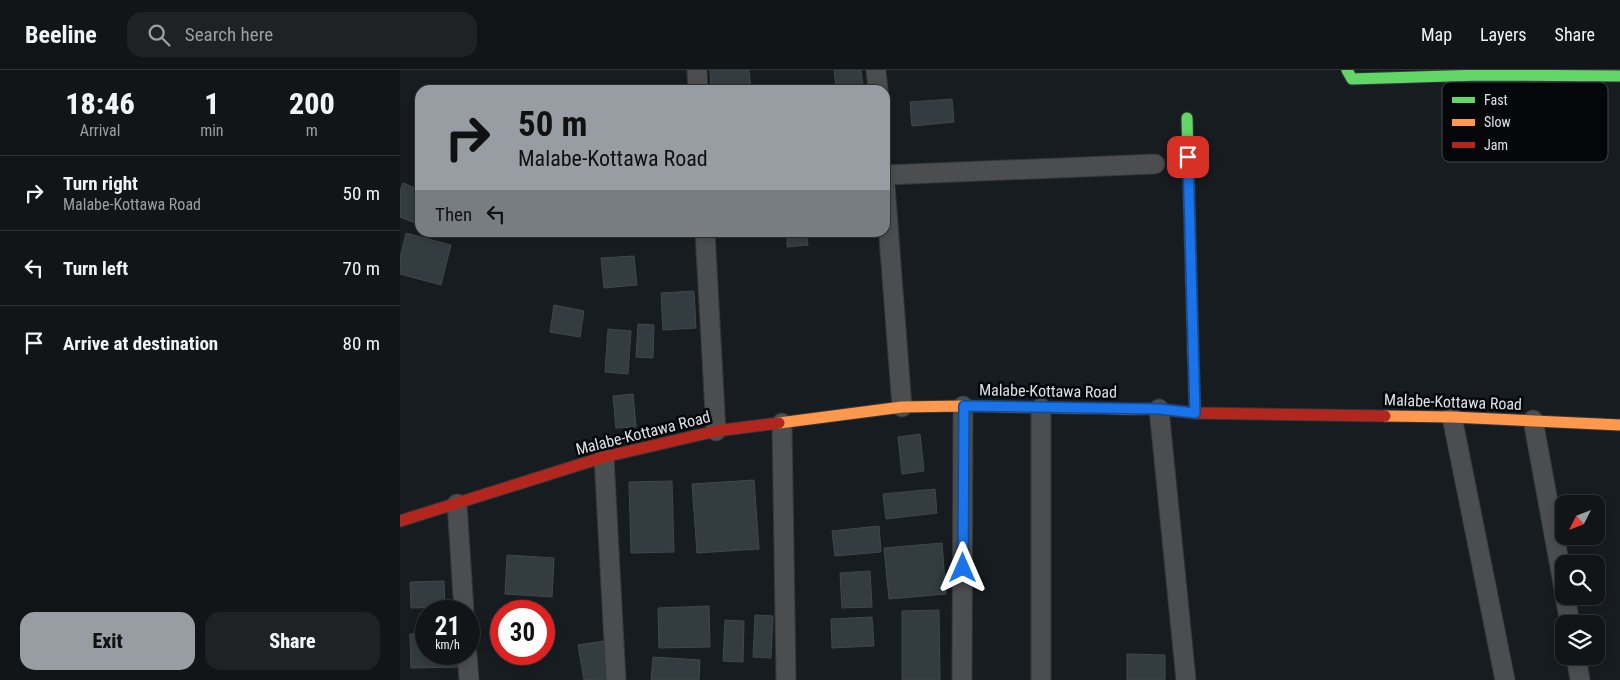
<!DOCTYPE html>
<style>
body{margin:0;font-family:"Roboto Condensed",sans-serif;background:#1e2225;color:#f1f3f6;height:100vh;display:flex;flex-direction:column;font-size:19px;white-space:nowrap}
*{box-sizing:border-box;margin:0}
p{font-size:16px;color:#9c9fa2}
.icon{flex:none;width:28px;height:28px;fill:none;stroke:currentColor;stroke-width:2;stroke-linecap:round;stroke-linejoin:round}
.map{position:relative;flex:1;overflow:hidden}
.side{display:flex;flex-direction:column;background:#111518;width:400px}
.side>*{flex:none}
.top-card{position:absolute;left:15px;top:15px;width:475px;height:152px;border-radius:15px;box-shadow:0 2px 8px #0003,0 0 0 1px #303437;background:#979da2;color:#111;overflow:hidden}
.needle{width:32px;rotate:228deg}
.buttons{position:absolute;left:1155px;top:425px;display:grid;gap:10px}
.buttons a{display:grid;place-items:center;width:50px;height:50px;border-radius:10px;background:#111518;box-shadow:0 2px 8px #0003,0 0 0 1px #303437;font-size:25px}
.speed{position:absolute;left:15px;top:530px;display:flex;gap:10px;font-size:25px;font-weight:700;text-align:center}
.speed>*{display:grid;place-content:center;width:65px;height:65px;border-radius:50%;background:#111518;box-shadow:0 2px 8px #0003,0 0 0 1px #303437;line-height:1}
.speed small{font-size:12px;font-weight:400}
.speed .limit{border:8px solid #d22;background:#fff;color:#111}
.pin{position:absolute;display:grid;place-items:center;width:42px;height:42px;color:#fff;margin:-21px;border-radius:10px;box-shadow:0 2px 8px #0006}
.me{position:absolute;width:55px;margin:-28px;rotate:0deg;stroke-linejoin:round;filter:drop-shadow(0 0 4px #0008)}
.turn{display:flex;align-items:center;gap:18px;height:105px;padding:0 20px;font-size:22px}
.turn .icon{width:65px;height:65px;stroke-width:2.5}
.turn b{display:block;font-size:35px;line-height:42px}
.then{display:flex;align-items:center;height:48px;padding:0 20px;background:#0003;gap:10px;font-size:19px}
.eta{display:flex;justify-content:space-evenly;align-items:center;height:85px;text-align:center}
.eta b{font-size:30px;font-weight:800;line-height:35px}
.primary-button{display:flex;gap:10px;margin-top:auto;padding:10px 20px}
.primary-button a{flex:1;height:58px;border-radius:15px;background:#979da2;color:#111;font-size:20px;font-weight:800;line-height:58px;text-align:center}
.primary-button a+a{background:#1e2225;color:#f1f3f6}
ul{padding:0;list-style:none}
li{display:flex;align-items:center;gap:15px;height:75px;padding:0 20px;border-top:1px solid #303437}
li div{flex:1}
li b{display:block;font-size:19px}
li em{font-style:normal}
header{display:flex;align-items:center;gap:30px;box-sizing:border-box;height:70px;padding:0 25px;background:#111518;border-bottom:1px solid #303437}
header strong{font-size:24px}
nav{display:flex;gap:28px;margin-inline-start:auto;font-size:18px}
.search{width:350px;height:45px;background:#1e2225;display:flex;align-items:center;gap:12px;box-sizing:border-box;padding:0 18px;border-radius:15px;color:#9c9fa2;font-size:19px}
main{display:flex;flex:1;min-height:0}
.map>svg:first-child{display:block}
</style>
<header>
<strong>Beeline</strong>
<div class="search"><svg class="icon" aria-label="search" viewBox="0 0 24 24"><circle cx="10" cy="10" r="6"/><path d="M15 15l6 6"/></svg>Search here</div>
<nav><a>Map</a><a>Layers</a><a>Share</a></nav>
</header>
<main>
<section class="side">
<div class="eta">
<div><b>18:46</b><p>Arrival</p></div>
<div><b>1</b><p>min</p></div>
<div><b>200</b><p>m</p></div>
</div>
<ul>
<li><svg class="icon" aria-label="right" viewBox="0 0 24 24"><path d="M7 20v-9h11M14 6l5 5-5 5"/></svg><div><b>Turn right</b><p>Malabe-Kottawa Road</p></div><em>50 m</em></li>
<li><svg class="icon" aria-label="left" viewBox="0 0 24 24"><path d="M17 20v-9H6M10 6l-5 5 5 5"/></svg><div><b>Turn left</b></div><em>70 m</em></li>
<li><svg class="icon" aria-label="arrive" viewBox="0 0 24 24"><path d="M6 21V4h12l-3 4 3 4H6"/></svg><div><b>Arrive at destination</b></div><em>80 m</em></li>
</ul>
<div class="primary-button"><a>Exit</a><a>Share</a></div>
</section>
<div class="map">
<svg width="1220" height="610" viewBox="0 0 1220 610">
<rect width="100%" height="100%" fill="#171c20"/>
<!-- building -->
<path fill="#333c41" stroke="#42474a" d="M310,0H349L351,20H311Z
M434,0H461L463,15L436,18Z
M552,29L554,52L512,56L510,32Z
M3,113L20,120V155L0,147V121Z
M6,163L51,175L41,215L0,204V188Z
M407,165L408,175L387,177V167Z
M234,186L237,215L204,218L201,188Z
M294,221L296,258L263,260L261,223Z
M154,235L184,241L180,267L150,262Z
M238,254L254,255L253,288L236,287Z
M208,259L231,261L228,304L205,302Z
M233,324L236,357L216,358L213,326Z
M520,364L524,401L502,404L498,367Z
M354,410L359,479L297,483L292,414Z
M272,411L274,482L231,483L229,412Z
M535,419L537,443L486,449L483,424Z
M479,456L481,482L435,486L432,461Z
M542,473L546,524L489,529L484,478Z
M107,485L154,488L152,527L105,524Z
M470,501L472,537L442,538L440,503Z
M44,511L45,537L11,538L10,512Z
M309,536L310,577L259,578L258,538Z
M539,540L540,610H502V541Z
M355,545L373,546L371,588L353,587Z
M472,547L474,576L432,578L431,549Z
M325,550L344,551L343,592L323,591Z
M26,563V584H59L60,597L11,598L10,564Z
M204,571L211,610H184L178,575Z
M727,584L765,585V610H727Z
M253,587L300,590L299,610H251Z"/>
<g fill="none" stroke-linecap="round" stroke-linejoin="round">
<!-- street casing -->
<g stroke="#33383b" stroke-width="21">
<path id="street" d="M297,0L298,20
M476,0L478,20
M485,105L755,94
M485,115L502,337
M305,162L316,361
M641,338V610
M759,339L786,610
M1052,347L1105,610
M1133,350L1164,519
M382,353L386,610
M204,387L216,610
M57,434L64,541
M1165,526L1170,554
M67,584L69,610
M1176,586L1180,610
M562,610L563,336"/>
</g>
<!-- fast casing -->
<g stroke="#33383b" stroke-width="13">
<path id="fast" d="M947,0L952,9L1081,5L1220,6
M787,48L793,277"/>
</g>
<!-- slow casing -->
<g stroke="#33383b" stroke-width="13">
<path id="slow" d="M793,277L795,343
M985,346L1052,347L1220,355
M379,353L502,337L563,336L735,339"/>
</g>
<!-- jam casing -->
<g stroke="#33383b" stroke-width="13">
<path id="jam" d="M735,339H759L795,343L985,346
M0,451L204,387L316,361L379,353"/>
</g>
<!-- street -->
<use href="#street" stroke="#4c4d4f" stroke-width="19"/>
<!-- fast -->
<use href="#fast" stroke="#63d668" stroke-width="11"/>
<!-- slow -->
<use href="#slow" stroke="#ff974d" stroke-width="11"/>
<!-- jam -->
<use href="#jam" stroke="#b3261e" stroke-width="11"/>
</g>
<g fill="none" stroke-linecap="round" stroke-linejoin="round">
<!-- route casing -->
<g stroke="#114b97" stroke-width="12">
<path id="route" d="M563,498L564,336L759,339L795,343L788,87"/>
</g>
<!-- route -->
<use href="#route" stroke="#1a73e8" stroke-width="9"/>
</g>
<g text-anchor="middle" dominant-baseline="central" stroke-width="5" stroke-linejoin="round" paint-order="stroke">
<!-- street labels -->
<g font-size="16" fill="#dce2e8" stroke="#040609">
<text transform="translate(648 321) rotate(1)">Malabe-Kottawa Road</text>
<text transform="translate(1053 332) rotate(2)">Malabe-Kottawa Road</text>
<text transform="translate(243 363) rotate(-14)">Malabe-Kottawa Road</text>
</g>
</g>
<!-- legend -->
<rect x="1042" y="12" width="166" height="80" rx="8" fill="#040609" stroke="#45484c" stroke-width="1"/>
<rect x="1052" y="27" width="23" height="6" fill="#63d668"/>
<rect x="1052" y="49" width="23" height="7" fill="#ff974d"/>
<rect x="1052" y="72" width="23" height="6" fill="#b3261e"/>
<g font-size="14" fill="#dce2e8">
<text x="1084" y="35">Fast</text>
<text x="1084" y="57">Slow</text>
<text x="1084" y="80">Jam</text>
</g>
</svg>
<div class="buttons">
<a><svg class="needle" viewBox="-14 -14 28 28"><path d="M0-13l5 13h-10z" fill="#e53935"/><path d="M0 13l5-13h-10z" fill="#9c9fa2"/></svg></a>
<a><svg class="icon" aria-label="search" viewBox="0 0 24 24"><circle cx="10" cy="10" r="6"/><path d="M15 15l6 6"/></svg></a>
<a><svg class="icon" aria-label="layers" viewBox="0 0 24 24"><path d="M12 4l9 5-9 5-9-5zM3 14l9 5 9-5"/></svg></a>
</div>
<div class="speed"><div>21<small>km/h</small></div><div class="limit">30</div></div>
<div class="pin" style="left:788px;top:87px;background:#d93025"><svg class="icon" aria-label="arrive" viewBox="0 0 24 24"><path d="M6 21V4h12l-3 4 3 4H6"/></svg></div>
<svg class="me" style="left:563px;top:498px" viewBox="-20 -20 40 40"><path d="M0-17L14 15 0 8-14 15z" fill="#1a73e8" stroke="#fff" stroke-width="4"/></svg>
<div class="top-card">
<div class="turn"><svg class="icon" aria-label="right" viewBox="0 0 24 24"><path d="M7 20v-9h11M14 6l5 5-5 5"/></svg><div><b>50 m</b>Malabe-Kottawa Road</div></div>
<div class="then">Then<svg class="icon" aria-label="left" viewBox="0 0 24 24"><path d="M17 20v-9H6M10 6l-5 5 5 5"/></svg></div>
</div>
</div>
</main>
